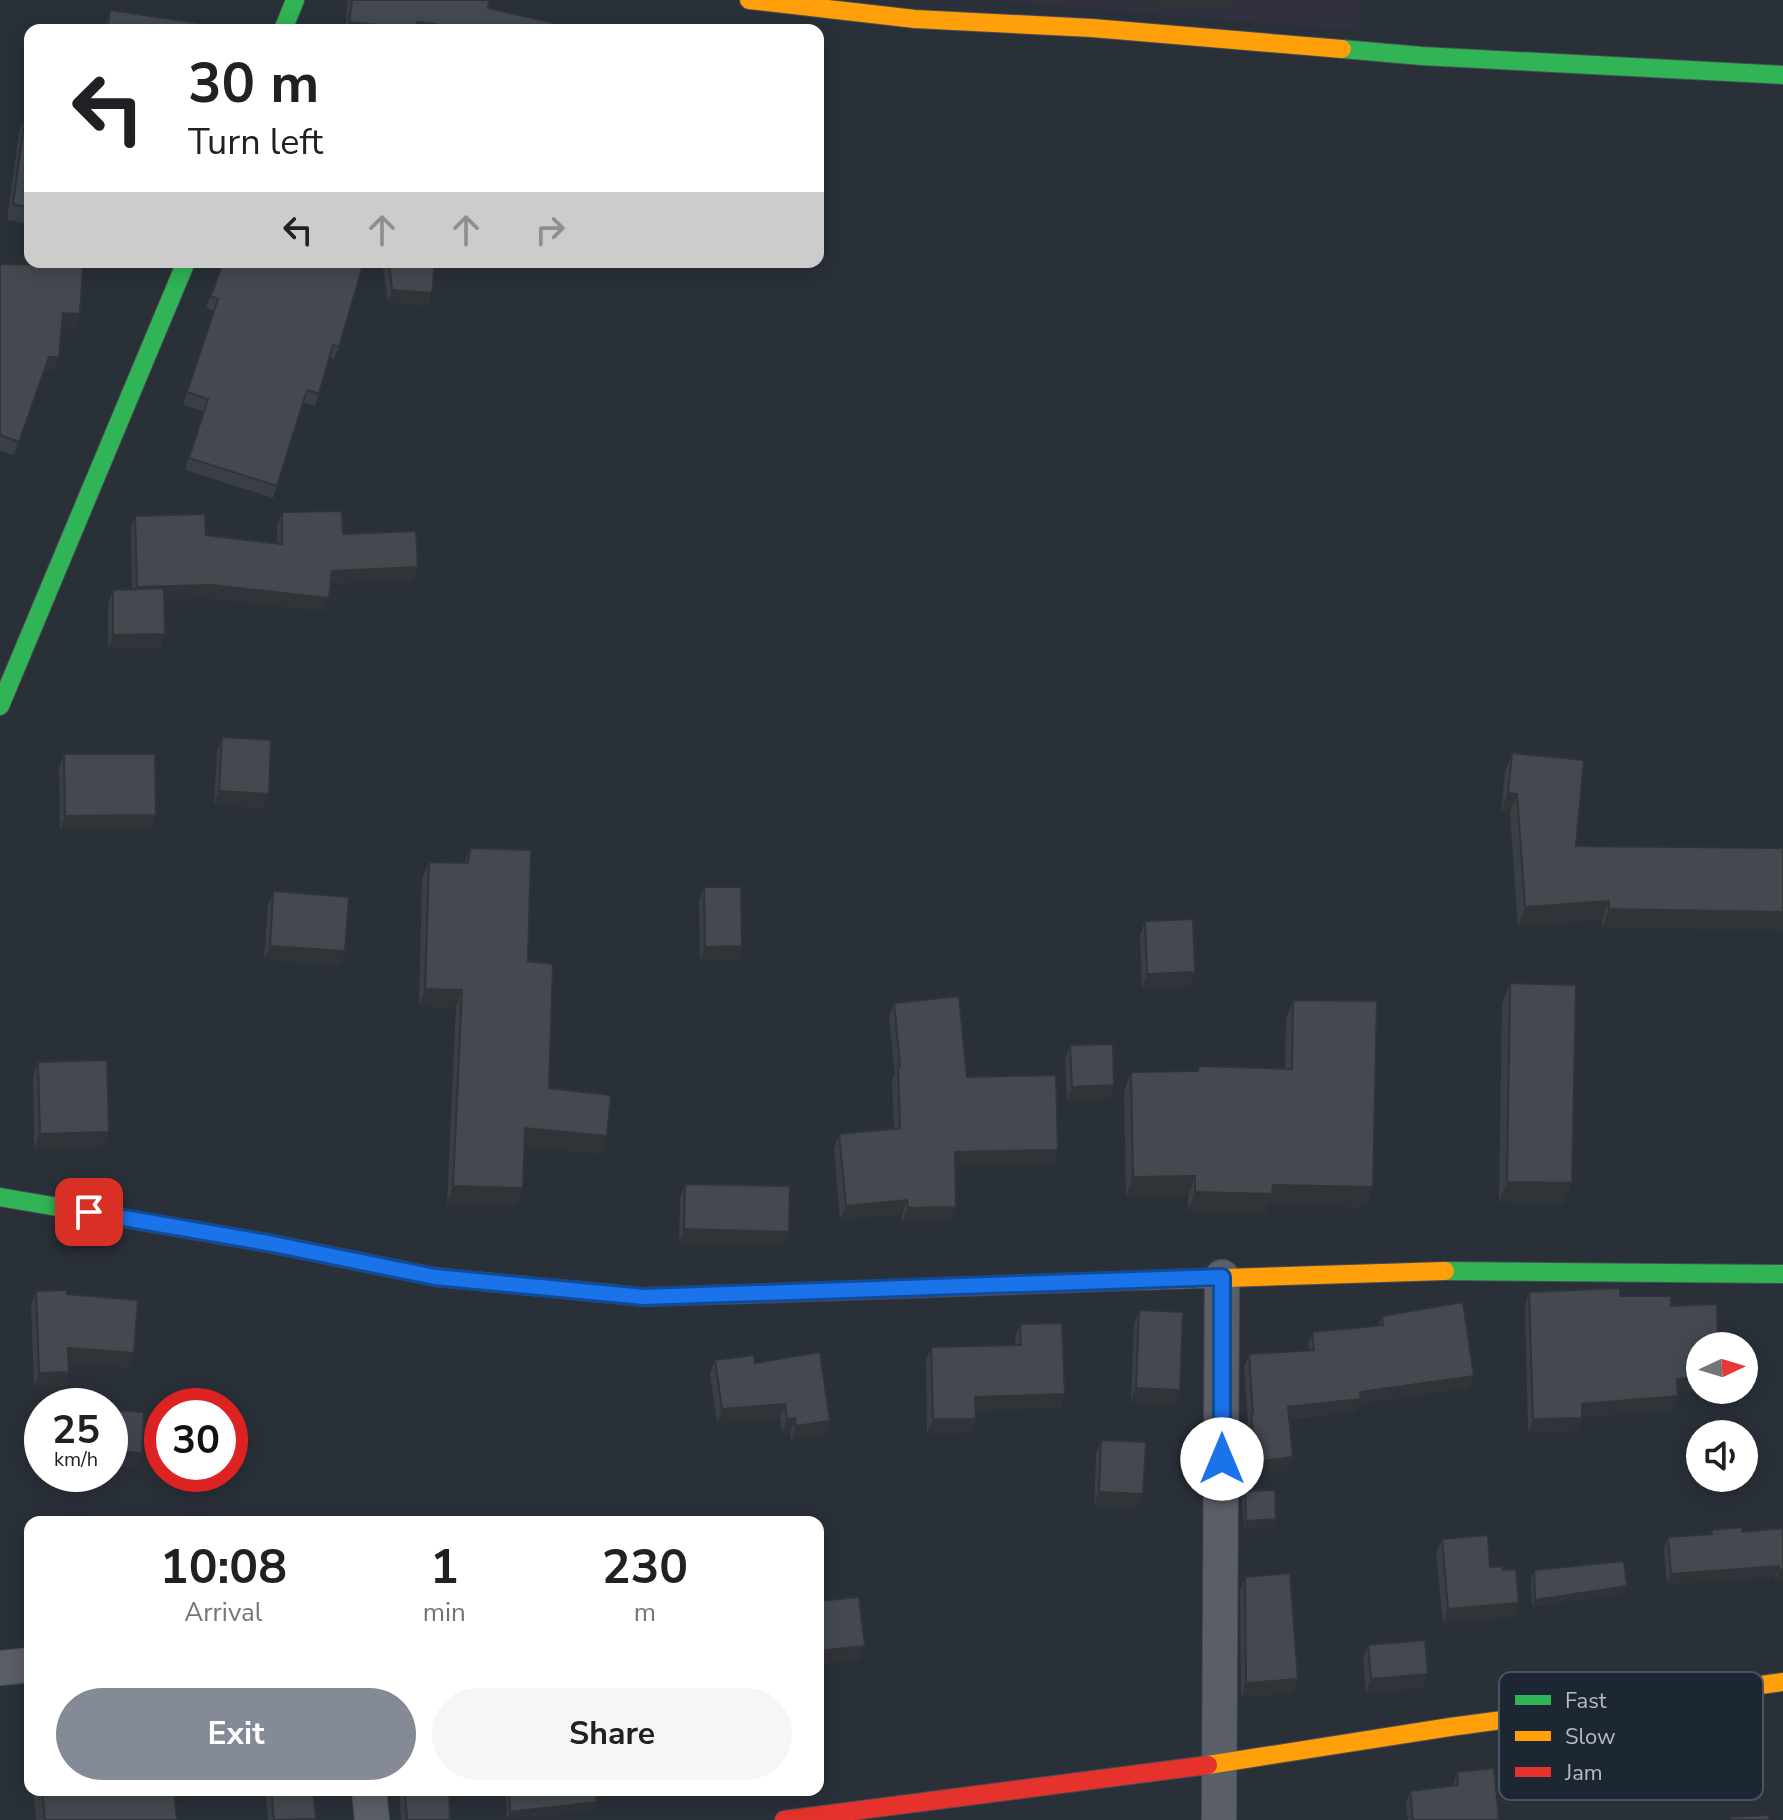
<!DOCTYPE html>
<style>
body{margin:0;font-family:"Nunito Sans",sans-serif;background:#f6f6f6;color:#202124;height:100vh;display:flex;flex-direction:column;font-size:30px;white-space:nowrap}
*{box-sizing:border-box;margin:0}
p{font-size:26px;color:#757577}
.icon{flex:none;width:44px;height:44px;fill:none;stroke:currentColor;stroke-width:2;stroke-linecap:round;stroke-linejoin:round}
.map{position:relative;flex:1;overflow:hidden}
.panel{position:absolute;left:24px;top:1516px;width:800px;height:280px;display:flex;flex-direction:column;background:#fff;border-radius:16px;box-shadow:0 4px 20px #0003}
.panel>*{flex:none}
.guide{position:absolute;left:24px;top:24px;width:800px;height:244px;border-radius:16px;box-shadow:0 4px 20px #0003;background:#fff;color:#202124;overflow:hidden}
.needle{width:52px;rotate:86deg}
.buttons{position:absolute;left:1686px;top:1332px;display:grid;gap:16px}
.buttons a{display:grid;place-items:center;width:72px;height:72px;border-radius:50%;background:#fff;box-shadow:0 4px 20px #0003;font-size:40px}
.speed{position:absolute;left:24px;top:1388px;display:flex;gap:16px;font-size:40px;font-weight:700;text-align:center}
.speed>*{display:grid;place-content:center;width:104px;height:104px;border-radius:50%;background:#fff;box-shadow:0 4px 20px #0003;line-height:1}
.speed small{font-size:20px;font-weight:400}
.speed .limit{border:12px solid #d22;background:#fff;color:#111}
.pin{position:absolute;display:grid;place-items:center;width:68px;height:68px;color:#fff;margin:-34px;border-radius:16px;box-shadow:0 4px 12px #0006}
.me{position:absolute;width:88px;margin:-44px;rotate:0deg;stroke-linejoin:round;filter:drop-shadow(0 0 6px #0008)}
.turn{display:flex;align-items:center;gap:28px;height:168px;padding:0 32px;font-size:36px}
.turn .icon{width:104px;height:104px;stroke-width:2.5}
.turn b{display:block;font-size:56px;line-height:68px}
.lanes{display:flex;align-items:center;height:76px;padding:0 32px;background:#0003;justify-content:center;gap:40px;direction:ltr}
.lanes .off{opacity:.35}
.eta{display:flex;justify-content:space-evenly;align-items:center;height:136px;text-align:center}
.eta b{font-size:48px;font-weight:700;line-height:56px}
.primary-button{display:flex;gap:16px;margin-top:auto;padding:16px 32px}
.primary-button a{flex:1;height:92px;border-radius:48px;background:#848b96;color:#fff;font-size:32px;font-weight:700;line-height:92px;text-align:center}
.primary-button a+a{background:#f6f6f6;color:#202124}
.map>svg:first-child{display:block}
</style>
<div class="map">
<svg width="1783" height="1820" viewBox="0 0 1783 1820">
<rect width="100%" height="100%" fill="#2a3038"/>
<!-- medical -->
<path fill="#31303e" d="M985,0H1361L1358,31Z"/>
<g fill="none" stroke-linecap="round" stroke-linejoin="round">
<!-- street casing -->
<g stroke="#484c53" stroke-width="36">
<path id="street" d="M0,1668L30,1665
M369,1790L372,1820
M1219,1820L1222,1277"/>
</g>
<!-- fast casing -->
<g stroke="#484c53" stroke-width="20">
<path id="fast" d="M283,30L295,0
M1342,49L1422,56L1783,75
M0,706L186,262
M0,1197L268,1243L435,1277L644,1297L752,1294
M1445,1271L1783,1274"/>
</g>
<!-- slow casing -->
<g stroke="#484c53" stroke-width="20">
<path id="slow" d="M749,0L915,19L1092,28L1342,49
M1132,1281L1445,1271
M1208,1765L1450,1727L1783,1682"/>
</g>
<!-- jam casing -->
<g stroke="#484c53" stroke-width="20">
<path id="jam" d="M752,1294L1132,1281
M784,1820L1208,1765"/>
</g>
<!-- street -->
<use href="#street" stroke="#5a5e66" stroke-width="34"/>
<!-- fast -->
<use href="#fast" stroke="#30b455" stroke-width="18"/>
<!-- slow -->
<use href="#slow" stroke="#ff9f0a" stroke-width="18"/>
<!-- jam -->
<use href="#jam" stroke="#e5322d" stroke-width="18"/>
</g>
<!-- wall -->
<path fill="#3a3f45" d="M348,0H489L488,8L567,30H345Z
M110,10L203,30H104Z
M25,117L30,118V224L7,220L19,132Z
M222,262L339,347L334,359L330,358L315,406L303,403L273,498L185,470L203,411L183,405L213,311L206,308Z
M382,262H435L428,306L388,302Z
M0,264L80,314L75,327L62,326L59,357L54,371L44,370L14,455L0,451Z
M282,512L343,534L413,580L331,583L324,611L207,598L164,599L165,634L160,648L108,649V604L113,590L132,589L131,529L135,516L206,535L277,543V525Z
M222,737L264,808L214,805L217,751Z
M1512,753L1576,846L1783,848L1602,928V920L1518,926L1510,813L1501,812L1505,772Z
M64,754L156,815L150,830H60L59,768Z
M470,848L528,961L549,1088L607,1136L600,1154L524,1146L517,1206L447,1204L456,1007L419,1006L422,879L429,862L464,863Z
M704,887L742,946L737,961H700L699,901Z
M273,891L340,965L264,960L268,905Z
M1145,921L1195,972L1190,986L1142,988L1140,935Z
M1510,983L1564,1204L1499,1202L1502,1004Z
M1293,1000L1366,1207L1269,1204L1265,1213L1188,1211V1196H1126L1124,1092L1131,1072L1197,1071L1199,1066L1285,1069L1286,1019Z
M894,1003L967,1077L1058,1150L1053,1164L956,1166V1207L951,1221L902,1222V1214L840,1220L834,1148L839,1134L894,1128L892,1080L895,1074L889,1017Z
M1070,1045L1109,1099L1067,1101L1065,1059Z
M38,1062L109,1132L104,1146L34,1148L33,1076Z
M685,1184L784,1246L679,1243L680,1198Z
M36,1291L67,1294L129,1367L69,1363V1372L64,1386L34,1387L31,1305Z
M1529,1292L1620,1296L1671,1306L1715,1391L1678,1392L1673,1410L1582,1417L1577,1431L1528,1432L1525,1305Z
M1139,1310L1174,1404L1131,1402L1134,1324Z
M1382,1316L1469,1388L1359,1404L1356,1411L1289,1419L1293,1457L1288,1470L1251,1474L1246,1427L1248,1421L1244,1367L1249,1354L1309,1350L1308,1344L1312,1332L1379,1325Z
M1020,1324L1065,1394L1060,1408L975,1411L976,1419L971,1433L927,1434L926,1361L931,1347L1016,1345L1015,1338Z
M715,1360L755,1363L825,1435L791,1440L790,1432L782,1433L780,1418L717,1423L710,1374Z
M1101,1440L1138,1508L1094,1506L1096,1454Z
M1245,1491L1276,1519L1274,1526L1244,1528L1242,1498Z
M1783,1528V1580H1775V1577L1667,1584L1664,1548L1668,1537L1710,1535L1711,1530L1742,1532Z
M1442,1539L1490,1567L1514,1617L1443,1623L1436,1553Z
M1534,1570L1624,1593L1532,1607L1531,1577Z
M1245,1577L1298,1679L1293,1693L1241,1697L1240,1591Z
M1368,1645L1423,1688L1366,1693L1363,1659Z
M30,1713V1750L27,1720Z
M1457,1772L1499,1820H1408L1406,1803L1410,1791L1453,1786Z
M33,1790H174L177,1820H36Z
M265,1790H313L315,1820H268Z
M399,1790H449L450,1820H401Z
M506,1790H595L597,1802L594,1810L507,1819Z"/>
<!-- shaded-wall -->
<path fill="#303338" d="M1135,0H1234L1230,13L1134,3Z
M349,22H417L478,30H346Z
M392,290L432,293L428,306L388,302Z
M63,313L80,314L75,327L58,326Z
M49,357H59L54,371L44,370Z
M418,567L413,580L327,584L332,571Z
M212,585L329,598L324,611L207,598L132,600L137,587Z
M165,634L160,648L108,649L113,635Z
M219,791L269,794L264,808L214,805Z
M1508,793L1517,794L1510,813L1501,812Z
M156,815L150,830H60L65,816Z
M1609,901L1602,920L1518,926L1525,907Z
M1609,909L1783,912V931L1602,928Z
M270,946L345,951L340,965L264,960Z
M742,946L737,961H700L705,947Z
M1195,972L1190,986L1142,988L1147,974Z
M425,989L462,990L456,1007L419,1006Z
M1114,1085L1109,1099L1067,1101L1072,1087Z
M525,1128L607,1136L600,1154L518,1146Z
M109,1132L104,1146L34,1148L40,1134Z
M1058,1150L1053,1164L950,1166L955,1152Z
M1195,1176L1188,1196H1126L1133,1177Z
M1507,1182L1572,1183L1564,1204L1499,1202Z
M1273,1185L1373,1187L1366,1207L1269,1204L1265,1213L1188,1211L1195,1192Z
M453,1186L523,1188L517,1206L447,1204Z
M907,1200L902,1214L840,1220L846,1206Z
M956,1207L951,1221L902,1222L908,1208Z
M684,1229L789,1232L784,1246L679,1243Z
M68,1348L134,1353L129,1367L63,1363Z
M69,1372L64,1386L34,1387L39,1373Z
M1474,1376L1469,1388L1359,1404L1356,1411L1283,1419L1288,1407L1360,1392Z
M1700,1378V1390L1715,1391L1672,1392L1677,1379Z
M1136,1388L1180,1390L1174,1404L1131,1402Z
M1065,1394L1060,1408L970,1411L975,1397Z
M1678,1396L1673,1410L1577,1418L1582,1404Z
M785,1404L780,1418L717,1423L722,1409Z
M795,1418L790,1432L782,1433L787,1419Z
M1582,1418L1577,1431L1528,1432L1533,1419Z
M933,1419H976L971,1433L927,1434Z
M830,1421L825,1435L791,1440L796,1426Z
M110,1451L142,1453L136,1467L110,1465Z
M1293,1457L1288,1470L1251,1474L1256,1462Z
M1099,1492L1143,1494L1138,1508L1094,1506Z
M1276,1519L1274,1526L1244,1528L1246,1521Z
M1779,1566L1775,1577L1667,1584L1671,1574Z
M1779,1570H1783V1580H1775Z
M1627,1586L1624,1593L1532,1607L1535,1600Z
M1519,1603L1514,1617L1443,1623L1448,1609Z
M865,1646L860,1660L818,1664V1651Z
M1428,1674L1423,1688L1366,1693L1371,1679Z
M1298,1679L1293,1693L1241,1697L1246,1683Z
M597,1802L594,1810L507,1819L510,1812Z"/>
<!-- building -->
<path fill="#444950" stroke="#303338" stroke-width="2" d="M352,0H489L488,8L568,26L567,30H478L417,22V29L349,22Z
M110,10L204,24L203,30H107Z
M25,117L30,118V208L13,204Z
M223,262H364L339,347L333,345L319,394L307,390L277,486L189,458L208,399L187,392L218,299L211,296Z
M389,262H435L432,293L392,290Z
M0,264L83,265L80,314L63,313L59,357H49L19,442L0,435Z
M342,511L343,534L416,531L418,567L332,571L329,598L212,585L137,587L135,516L205,514L206,535L282,544V512Z
M164,588L165,634L113,635V590Z
M222,737L271,740L269,794L219,791Z
M1512,753L1584,760L1576,846L1783,848V912L1609,909V901L1525,907L1517,794L1508,793Z
M64,754H155L156,815L65,816Z
M470,848L531,850L528,961L553,964L549,1088L611,1095L607,1136L525,1128L523,1188L453,1186L462,990L425,989L429,862L468,863Z
M704,887H741L742,946L705,947Z
M273,891L349,897L345,951L270,946Z
M1193,919L1195,972L1147,974L1145,921Z
M1510,983L1576,985L1572,1183L1507,1182Z
M959,996L967,1077L1056,1075L1058,1150L955,1152L956,1207L908,1208L907,1200L846,1206L839,1134L900,1128L898,1066H900L894,1003Z
M1293,1000L1377,1001L1373,1187L1273,1185L1272,1194L1195,1192V1176L1133,1177L1131,1072L1198,1071L1199,1066L1292,1069Z
M1113,1044L1114,1085L1072,1087L1070,1045Z
M107,1060L109,1132L40,1134L38,1062Z
M685,1184L790,1186L789,1232L684,1229Z
M1620,1288V1296H1671V1306L1717,1304L1718,1346H1700V1378L1677,1379L1678,1396L1582,1404V1418L1533,1419L1529,1292Z
M67,1290V1294L138,1300L134,1353L68,1348L69,1372L39,1373L36,1291Z
M1463,1302L1474,1376L1360,1392L1361,1399L1288,1407L1293,1457L1256,1462L1251,1414H1253L1249,1354L1314,1350L1312,1332L1383,1325L1382,1316Z
M1139,1310L1183,1312L1180,1390L1136,1388Z
M1062,1323L1065,1394L975,1397L976,1419H933L931,1347L1021,1345L1020,1324Z
M820,1352L830,1421L796,1426L795,1418L787,1419L785,1404L722,1409L715,1360L754,1355L755,1363Z
M110,1410L144,1412L142,1453L110,1451Z
M1101,1440L1146,1442L1143,1494L1099,1492Z
M1275,1490L1276,1519L1246,1521L1245,1491Z
M1742,1527V1532L1783,1528V1570H1779V1566L1671,1574L1668,1537L1712,1534L1711,1530Z
M1488,1535L1490,1567L1503,1566V1570L1516,1569L1519,1603L1448,1609L1442,1539Z
M1624,1561L1627,1586L1535,1600L1534,1570Z
M1290,1573L1298,1679L1246,1683L1245,1577Z
M859,1597L865,1646L818,1651V1601Z
M1425,1640L1428,1674L1371,1679L1368,1645Z
M1494,1768L1499,1820H1413L1410,1791L1458,1785L1457,1772Z
M42,1790H174L177,1820H45Z
M271,1790H313L316,1819L274,1820Z
M405,1790H449L450,1820H407Z
M509,1790H595L597,1802L510,1812Z
M1769,1815V1820H1730V1817Z"/>
<g fill="none" stroke-linecap="round" stroke-linejoin="round">
<!-- route casing -->
<g stroke="#114b97" stroke-width="20">
<path id="route" d="M89,1212L268,1243L435,1277L644,1297L1222,1277V1459"/>
</g>
<!-- route -->
<use href="#route" stroke="#1a73e8" stroke-width="14"/>
</g>
<!-- legend -->
<rect x="1499" y="1672" width="264" height="128" rx="12" fill="#1d2633" stroke="#4a5360" stroke-width="2"/>
<rect x="1515" y="1695" width="36" height="10" fill="#30b455"/>
<rect x="1515" y="1731" width="36" height="10" fill="#ff9f0a"/>
<rect x="1515" y="1767" width="36" height="10" fill="#e5322d"/>
<g font-size="22" fill="#b4bcc9">
<text x="1565" y="1708">Fast</text>
<text x="1565" y="1744">Slow</text>
<text x="1565" y="1780">Jam</text>
</g>
</svg>
<div class="buttons">
<a><svg class="needle" viewBox="-14 -14 28 28"><path d="M0-13l5 13h-10z" fill="#e53935"/><path d="M0 13l5-13h-10z" fill="#757577"/></svg></a>
<a><svg class="icon" aria-label="sound" viewBox="0 0 24 24"><path d="M4 9h4l5-4v14l-5-4H4zM17 9q2 3 0 6"/></svg></a>
</div>
<div class="speed"><div>25<small>km/h</small></div><div class="limit">30</div></div>
<div class="pin" style="left:89px;top:1212px;background:#d93025"><svg class="icon" aria-label="arrive" viewBox="0 0 24 24"><path d="M6 21V4h12l-3 4 3 4H6"/></svg></div>
<svg class="me" style="left:1222px;top:1459px" viewBox="-20 -20 40 40"><circle r="19" fill="#fff"/><path d="M0-13L10 11 0 6-10 11z" fill="#1a73e8"/></svg>
<div class="guide">
<div class="turn"><svg class="icon" aria-label="left" viewBox="0 0 24 24"><path d="M17 20v-9H6M10 6l-5 5 5 5"/></svg><div><b>30 m</b>Turn left</div></div>
<div class="lanes"><svg class="icon" aria-label="left" viewBox="0 0 24 24"><path d="M17 20v-9H6M10 6l-5 5 5 5"/></svg><svg class="icon off" aria-label="ahead" viewBox="0 0 24 24"><path d="M12 20V5M6 11l6-6 6 6"/></svg><svg class="icon off" aria-label="ahead" viewBox="0 0 24 24"><path d="M12 20V5M6 11l6-6 6 6"/></svg><svg class="icon off" aria-label="right" viewBox="0 0 24 24"><path d="M7 20v-9h11M14 6l5 5-5 5"/></svg></div>
</div>
<section class="panel">
<div class="eta">
<div><b>10:08</b><p>Arrival</p></div>
<div><b>1</b><p>min</p></div>
<div><b>230</b><p>m</p></div>
</div>
<div class="primary-button"><a>Exit</a><a>Share</a></div>
</section>
</div>
